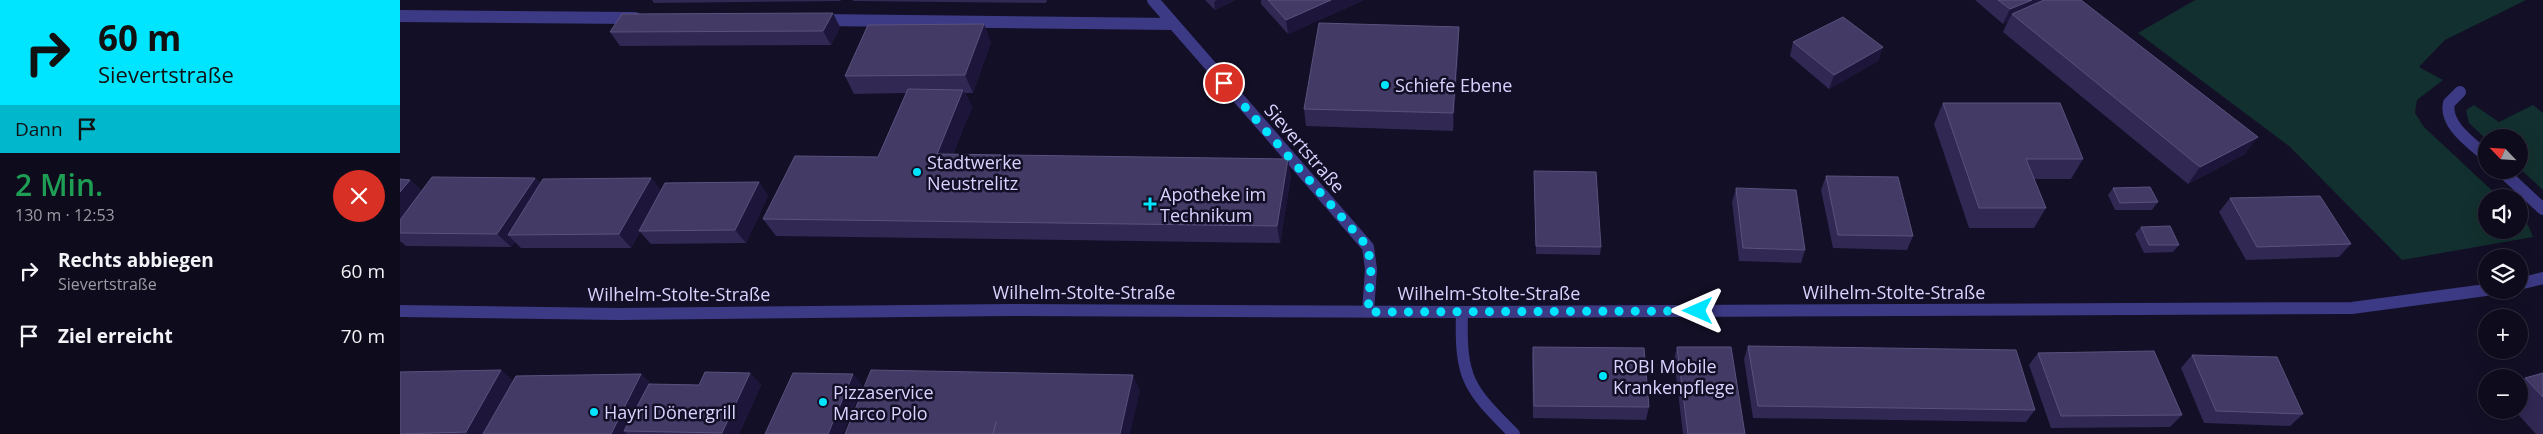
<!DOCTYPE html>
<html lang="de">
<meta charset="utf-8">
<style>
body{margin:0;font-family:"Open Sans",sans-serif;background:#1c1929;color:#f1f3f6;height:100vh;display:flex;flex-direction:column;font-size:19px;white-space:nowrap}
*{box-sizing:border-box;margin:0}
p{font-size:16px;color:#9b9ba3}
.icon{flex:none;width:28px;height:28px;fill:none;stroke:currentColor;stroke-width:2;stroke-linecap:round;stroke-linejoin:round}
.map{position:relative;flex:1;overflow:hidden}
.drawer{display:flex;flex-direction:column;background:#0e0b1c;width:400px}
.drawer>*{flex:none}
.guide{background:#00e5ff;color:#111;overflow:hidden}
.needle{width:32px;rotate:295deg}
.tools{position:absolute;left:2078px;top:129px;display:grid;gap:10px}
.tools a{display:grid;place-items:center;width:50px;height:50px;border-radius:50%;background:#0e0b1c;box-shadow:0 5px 20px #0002,0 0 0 1px #2e2b3b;font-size:25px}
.pin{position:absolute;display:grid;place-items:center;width:42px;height:42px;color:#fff;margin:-21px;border:2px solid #fff;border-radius:50%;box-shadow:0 1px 5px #0007}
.me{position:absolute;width:55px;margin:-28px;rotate:270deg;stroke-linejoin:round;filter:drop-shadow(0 0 4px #0008)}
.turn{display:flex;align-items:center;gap:18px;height:105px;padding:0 15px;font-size:22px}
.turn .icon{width:65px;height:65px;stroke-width:2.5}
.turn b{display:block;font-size:35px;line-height:42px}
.then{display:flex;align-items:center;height:48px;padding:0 15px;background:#0003;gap:10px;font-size:19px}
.round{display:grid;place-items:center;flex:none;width:52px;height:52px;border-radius:26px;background:#1c1929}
.headline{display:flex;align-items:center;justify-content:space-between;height:85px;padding:0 15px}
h1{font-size:30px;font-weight:600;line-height:38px;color:#1e9e55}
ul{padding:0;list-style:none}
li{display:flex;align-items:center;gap:15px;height:65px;padding:0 15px}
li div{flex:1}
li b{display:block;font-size:19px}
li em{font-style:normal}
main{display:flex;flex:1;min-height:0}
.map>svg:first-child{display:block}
</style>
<main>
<section class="drawer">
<div class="guide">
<div class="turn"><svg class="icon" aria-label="right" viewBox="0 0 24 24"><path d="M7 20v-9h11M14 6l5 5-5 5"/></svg><div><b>60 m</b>Sievertstraße</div></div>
<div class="then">Dann<svg class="icon" aria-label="arrive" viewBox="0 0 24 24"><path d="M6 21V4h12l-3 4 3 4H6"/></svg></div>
</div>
<div class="headline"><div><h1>2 Min.</h1><p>130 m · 12:53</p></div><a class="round" style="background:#d93025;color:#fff"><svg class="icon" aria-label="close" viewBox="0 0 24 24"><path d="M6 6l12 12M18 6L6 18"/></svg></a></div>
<ul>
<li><svg class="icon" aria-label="right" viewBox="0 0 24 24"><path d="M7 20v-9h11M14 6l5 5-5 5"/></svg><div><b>Rechts abbiegen</b><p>Sievertstraße</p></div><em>60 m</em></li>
<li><svg class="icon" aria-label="arrive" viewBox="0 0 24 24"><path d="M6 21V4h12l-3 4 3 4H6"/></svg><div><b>Ziel erreicht</b></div><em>70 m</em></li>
</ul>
</section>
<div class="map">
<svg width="2143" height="434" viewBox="0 0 2143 434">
<rect width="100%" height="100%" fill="#130f26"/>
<!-- green -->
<path fill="#12302f" d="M1795,0H2126L2045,40L2019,67L2043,80L2017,100L2015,113L2024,127L2099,197L2086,198V230H2119V216L2128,225L2133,237L2002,260L1889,146L1738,33Z
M2074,105L2099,122L2133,105L2143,113V190L2119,168V138L2086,139L2069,123L2066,110Z"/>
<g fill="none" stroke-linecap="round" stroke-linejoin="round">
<!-- lane -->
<path stroke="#3d3a85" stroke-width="12" d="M0,16L235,18
M420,20L772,24
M2060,92L2049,103C2044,125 2072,143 2086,156
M2101,170L2143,209"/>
<!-- street -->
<path stroke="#3d3a85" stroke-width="12" d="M753,0L968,247L971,269L968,312
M2119,284L2143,278
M0,311L218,314L611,310L1062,312L1952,308L2086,290
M1062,312C1060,379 1068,388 1114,434"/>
</g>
<!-- wall -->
<path fill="#312854" d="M252,0H441L440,1L254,3Z
M453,0H647L646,3L453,1Z
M805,0H835L815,10Z
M861,0H964L888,34L861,4Z
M1575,0H1681L1845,154L1788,184L1603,32L1608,21L1603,24Z
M440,27L431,45L220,46L210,32Z
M1059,27V44L1053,131L906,126L904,109Z
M591,42L573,93H565L572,107L553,154L891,176L880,243L376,236L363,219L478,157L506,93L454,94L445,76Z
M1393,42L1483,47L1478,61L1429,89L1390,56Z
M1543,103L1683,159L1671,179H1634L1646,208L1634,228H1569L1534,124Z
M1134,171L1201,247L1200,255L1136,254Z
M1426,176L1513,236L1507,250L1433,248L1421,190Z
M135,178L140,183L251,178L261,191L359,182L368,196L346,243L251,244L240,232L231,248H121L115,242L111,247L6,246L0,241V179L10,180L22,191Z
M1336,188L1405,250L1401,263L1339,261L1332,202Z
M1713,188L1758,202L1752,210H1715L1708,195Z
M1830,198L1951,244L1939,257L1846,260L1819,212Z
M1741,227L1779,245L1773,252L1744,253L1735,234Z
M1348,346L1635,410L1626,422L1353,418L1344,359Z
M1133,347L1249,407L1246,420L1133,418L1132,359Z
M1277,347L1345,434H1283L1274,359Z
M1638,353L1782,415L1770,427L1651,428L1629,365Z
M1792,355L1903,414L1890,426L1804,423L1781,368Z
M0,372L113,381L241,374L251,384L299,385L350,373L361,385L339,434H0Z
M2143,373V434H2136L2114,410H2119V383L2125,378Z"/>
<!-- shaded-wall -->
<path fill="#1d163a" d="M817,0H835L815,10L814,2Z
M931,0H964L888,34L886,20Z
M1632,0H1655L1612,14L1608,21L1603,24L1610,9Z
M433,13L440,27L431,45L423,31Z
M584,24L591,42L573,93L565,75Z
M1059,27V44L1053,131V113Z
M1483,47L1478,61L1429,89L1434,75Z
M563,90L572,107L546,171L537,154Z
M1858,137L1845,154L1788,184L1800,167Z
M888,159L891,176L880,243L877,226Z
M135,178L148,191L108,235L115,242L111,247L97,234Z
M251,178L262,192L239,231L240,232L231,248L219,234Z
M10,180L24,193L0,225V192Z
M359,182L368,196L346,243L335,230Z
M101,370L120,386L93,434H68L66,432Z
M350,373L361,385L339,434H323L322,433Z
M241,374L254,387L224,431L227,434H211Z
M453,374L463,386L443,434H428Z
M733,375L740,391L730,434H720Z"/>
<!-- building -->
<path fill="#433a66" stroke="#5a527e" d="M868,0H931L886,20Z
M1598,0H1632L1610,9Z
M1644,0H1681L1858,137L1800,167L1612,14Z
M433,13L423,31L210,32L222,14Z
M1443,17L1483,47L1434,75L1393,42Z
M919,23L1059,27L1053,113L904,109Z
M584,24L565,75L445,76L468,25Z
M508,89L563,90L537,154L888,159L877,226L363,219L395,156L478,157Z
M1543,103H1660L1683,159H1626L1646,208H1579Z
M1134,171L1196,172L1201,247L1136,246Z
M1426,176L1498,177L1513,236L1438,235Z
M32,177L135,178L97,234L0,233V220Z
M251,178L219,234L108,235L143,179Z
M0,179L10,180L0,192Z
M359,182L335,230L239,231L265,183Z
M1750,187L1758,202L1720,203L1713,188Z
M1336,188L1396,190L1405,250L1343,248Z
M1920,196L1951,244L1857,247L1830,198Z
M1770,226L1779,245H1749L1741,227Z
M1348,346L1616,350L1635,410L1358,406Z
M1133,347L1244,348L1249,407L1134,406Z
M1277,347H1331L1345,434H1288Z
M1754,351L1782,415L1661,416L1638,353Z
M1792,355L1877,357L1903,414L1816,411Z
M101,370L66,432L0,434V372Z
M471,370L733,375L720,434H593L596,422L593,434H445Z
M305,372L350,373L322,433L224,431L249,384L299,385Z
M393,373L453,374L428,434H365Z
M2143,373V397L2125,378Z
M241,374L211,434H83L116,376Z"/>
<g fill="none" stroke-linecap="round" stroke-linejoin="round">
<!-- route -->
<path stroke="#00e5ff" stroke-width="9" stroke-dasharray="0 16.2" d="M824,83L968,247L971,269L968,312L1298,311"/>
</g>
<!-- markers -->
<g fill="#00e5ff" stroke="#130f26" stroke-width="2">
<circle cx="985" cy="85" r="5"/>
<circle cx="517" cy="172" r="5"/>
<path d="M747.5 196.5h5v5h5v5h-5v5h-5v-5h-5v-5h5z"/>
<circle cx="1203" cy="376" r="5"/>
<circle cx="423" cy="402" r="5"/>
<circle cx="194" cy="412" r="5"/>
</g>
<g text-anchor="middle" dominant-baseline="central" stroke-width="5" stroke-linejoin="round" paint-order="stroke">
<!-- poi labels -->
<g font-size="18" fill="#d9d4ff" stroke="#130f26" text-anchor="start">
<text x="995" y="85">Schiefe Ebene</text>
<text x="527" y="162">Stadtwerke<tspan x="527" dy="21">Neustrelitz</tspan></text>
<text x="760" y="194">Apotheke im<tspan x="760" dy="21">Technikum</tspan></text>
<text x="1213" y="366">ROBI Mobile<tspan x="1213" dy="21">Krankenpflege</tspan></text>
<text x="433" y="392">Pizzaservice<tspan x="433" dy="21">Marco Polo</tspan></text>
<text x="204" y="412">Hayri Dönergrill</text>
</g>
<!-- street labels -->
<g font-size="18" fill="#d9d4ff" stroke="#130f26">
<text transform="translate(905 148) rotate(49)">Sievertstraße</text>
<text x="684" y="292">Wilhelm-Stolte-Straße</text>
<text x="1494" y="292">Wilhelm-Stolte-Straße</text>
<text x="1089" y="293">Wilhelm-Stolte-Straße</text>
<text x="279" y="294">Wilhelm-Stolte-Straße</text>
</g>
</g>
</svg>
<div class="tools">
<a><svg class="needle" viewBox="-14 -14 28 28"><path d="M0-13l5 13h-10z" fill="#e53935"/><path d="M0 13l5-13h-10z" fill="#9b9ba3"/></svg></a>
<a><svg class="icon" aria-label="sound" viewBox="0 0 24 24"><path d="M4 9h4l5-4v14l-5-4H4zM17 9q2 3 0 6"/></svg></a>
<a><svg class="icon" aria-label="layers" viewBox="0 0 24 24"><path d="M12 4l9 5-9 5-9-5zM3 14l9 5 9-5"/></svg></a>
<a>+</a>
<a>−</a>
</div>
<div class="pin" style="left:824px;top:83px;background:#d93025"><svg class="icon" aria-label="arrive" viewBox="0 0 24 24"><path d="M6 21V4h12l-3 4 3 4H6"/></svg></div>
<svg class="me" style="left:1298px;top:311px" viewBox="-20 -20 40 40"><path d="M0-17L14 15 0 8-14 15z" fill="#00e5ff" stroke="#fff" stroke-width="4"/></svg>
</div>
</main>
